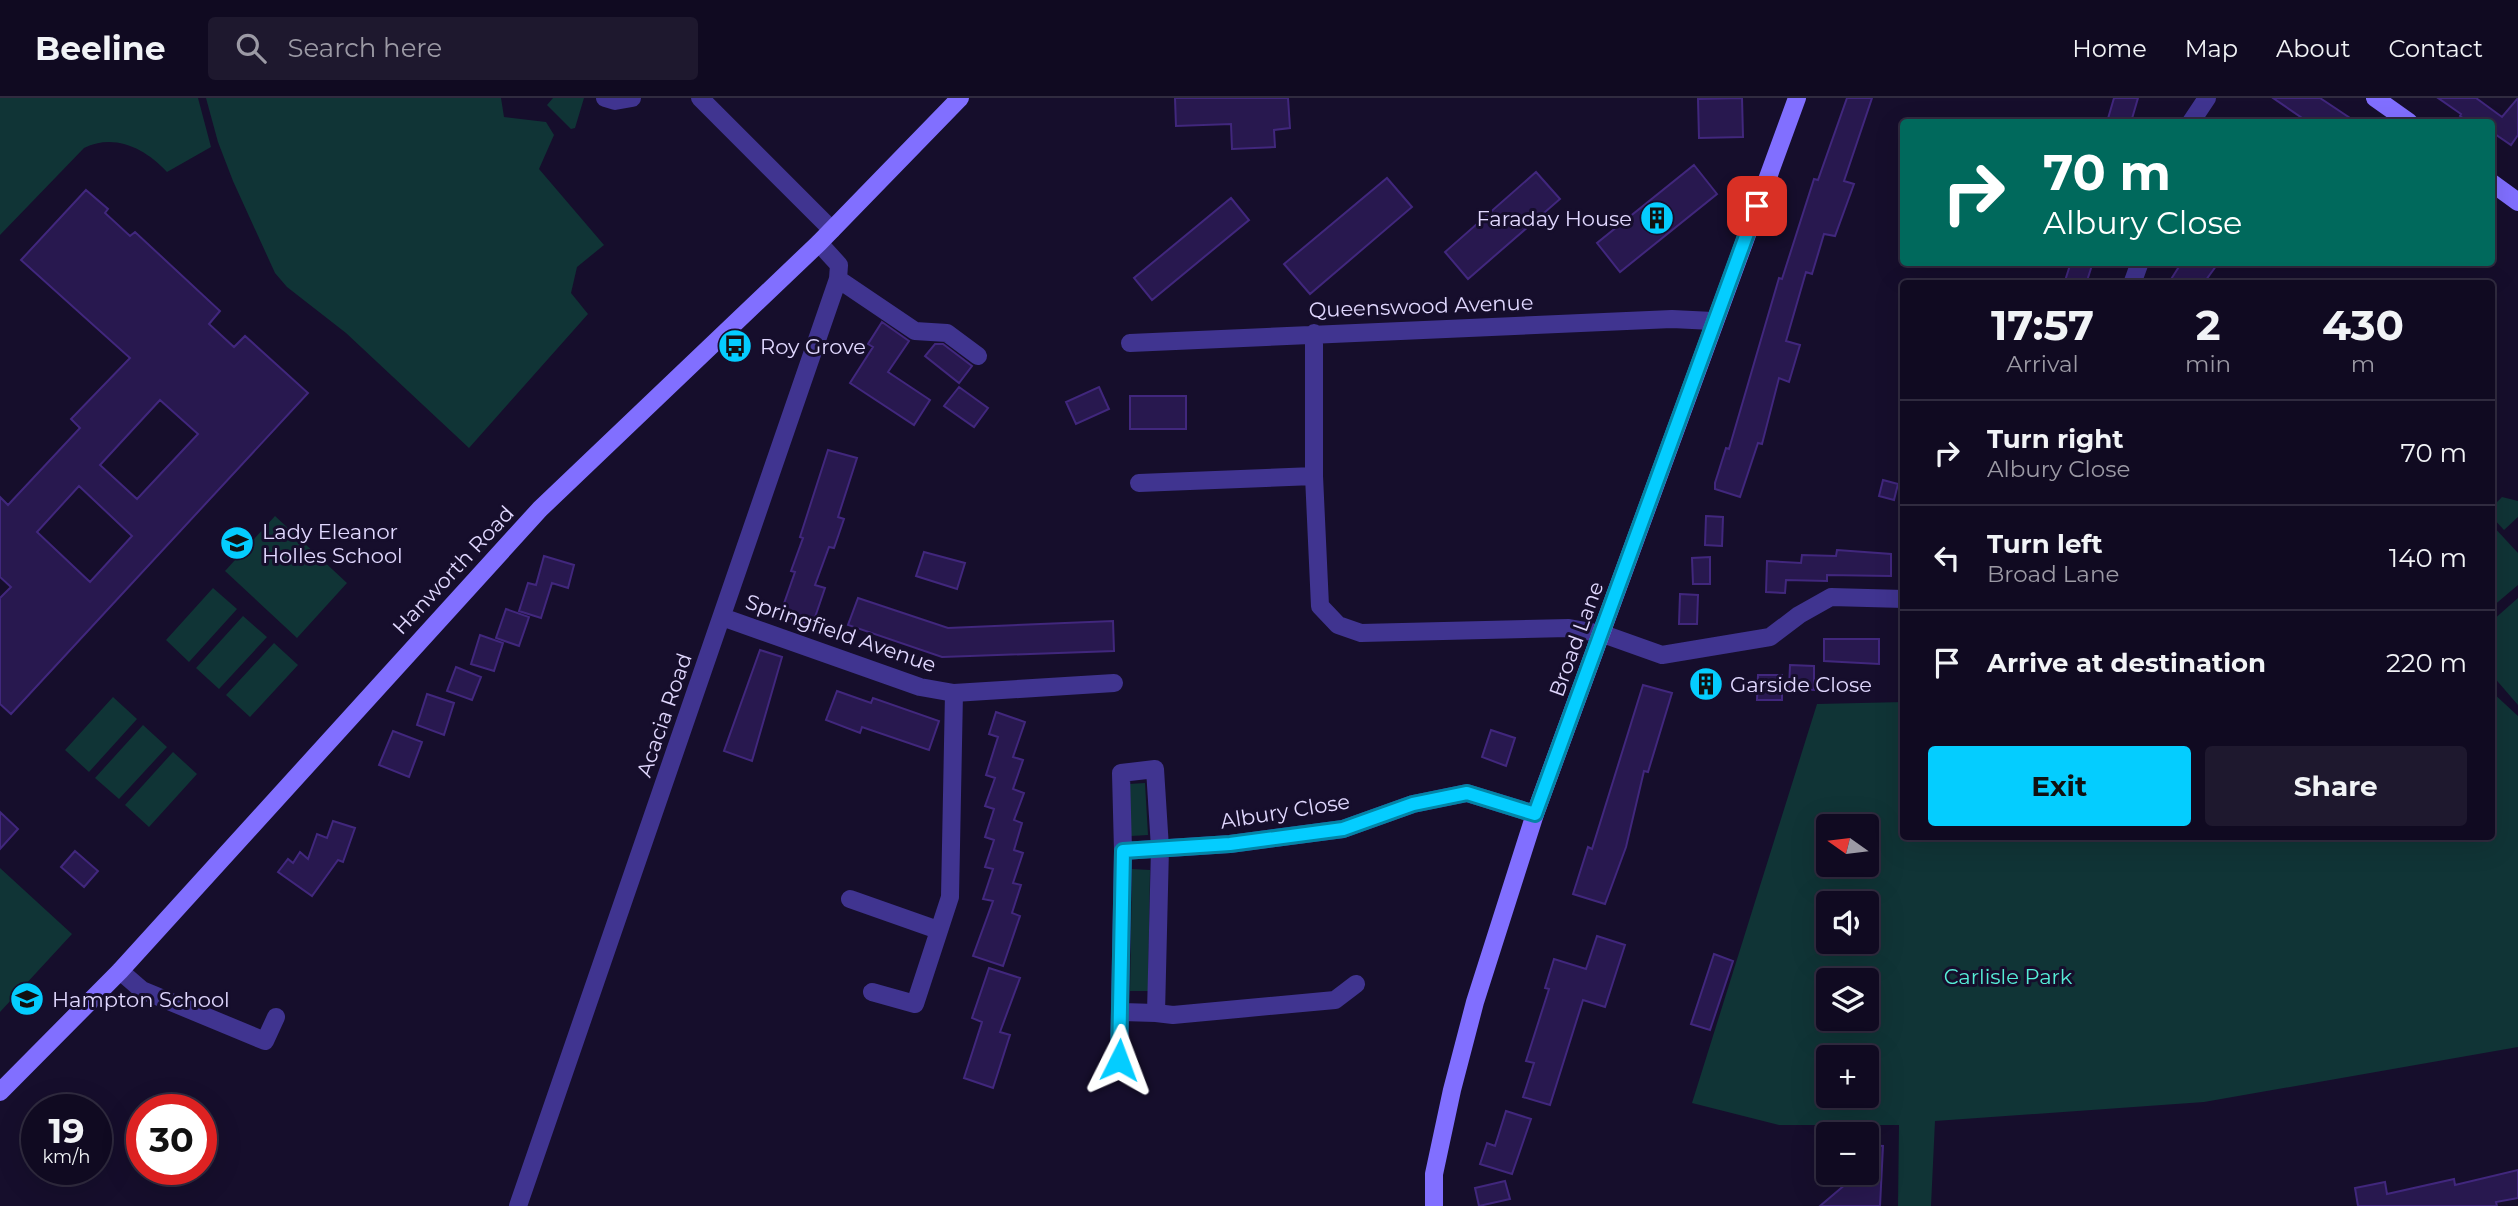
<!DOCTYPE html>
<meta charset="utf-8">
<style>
body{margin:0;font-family:Montserrat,sans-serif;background:#1e182e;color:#f1f3f6;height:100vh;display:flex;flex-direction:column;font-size:26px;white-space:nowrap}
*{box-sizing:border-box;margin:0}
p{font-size:23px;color:#9c9aa5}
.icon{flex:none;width:38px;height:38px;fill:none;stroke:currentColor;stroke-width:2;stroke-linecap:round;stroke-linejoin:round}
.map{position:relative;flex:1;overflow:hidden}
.panel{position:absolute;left:1900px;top:182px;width:595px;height:560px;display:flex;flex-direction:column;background:#100a21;border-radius:7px;box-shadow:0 7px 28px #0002,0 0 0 2px #302b3f}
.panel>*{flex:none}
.guide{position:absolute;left:1900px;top:21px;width:595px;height:147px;border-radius:7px;box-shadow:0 7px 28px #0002,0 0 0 2px #302b3f;background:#00695c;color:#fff;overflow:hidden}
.needle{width:46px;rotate:284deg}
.buttons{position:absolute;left:1816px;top:716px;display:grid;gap:14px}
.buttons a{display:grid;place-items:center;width:63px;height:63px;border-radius:7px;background:#100a21;box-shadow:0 7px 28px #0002,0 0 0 2px #302b3f;font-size:35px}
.speed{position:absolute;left:21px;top:996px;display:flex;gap:14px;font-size:35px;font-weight:700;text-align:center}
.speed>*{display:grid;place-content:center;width:91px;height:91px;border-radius:50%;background:#100a21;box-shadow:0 7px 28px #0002,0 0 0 2px #302b3f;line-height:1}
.speed small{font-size:18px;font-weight:400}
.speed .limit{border:10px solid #d22;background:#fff;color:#111}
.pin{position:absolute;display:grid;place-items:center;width:60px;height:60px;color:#fff;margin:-30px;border-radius:14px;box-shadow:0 4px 10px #0006}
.me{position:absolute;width:77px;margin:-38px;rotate:3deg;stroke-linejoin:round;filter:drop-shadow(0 0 5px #0008)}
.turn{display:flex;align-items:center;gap:24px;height:147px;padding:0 28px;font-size:32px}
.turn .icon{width:91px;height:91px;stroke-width:2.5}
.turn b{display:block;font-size:49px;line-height:60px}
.eta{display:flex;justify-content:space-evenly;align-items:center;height:119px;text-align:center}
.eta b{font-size:42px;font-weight:700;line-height:49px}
.primary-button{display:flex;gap:14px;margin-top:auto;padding:14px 28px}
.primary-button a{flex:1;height:80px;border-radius:7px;background:#04cdff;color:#111;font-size:28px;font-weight:700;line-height:80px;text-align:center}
.primary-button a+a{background:#1e182e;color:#f1f3f6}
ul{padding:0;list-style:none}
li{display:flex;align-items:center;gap:21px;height:105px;padding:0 28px;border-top:2px solid #302b3f}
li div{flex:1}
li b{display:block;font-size:26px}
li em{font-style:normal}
header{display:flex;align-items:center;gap:42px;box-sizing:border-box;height:98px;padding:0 35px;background:#100a21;border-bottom:2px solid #302b3f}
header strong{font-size:33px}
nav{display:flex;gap:38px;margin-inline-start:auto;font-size:24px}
.search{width:490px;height:63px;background:#1e182e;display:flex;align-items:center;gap:18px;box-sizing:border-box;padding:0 24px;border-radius:7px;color:#9c9aa5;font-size:26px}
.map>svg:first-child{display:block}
</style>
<header>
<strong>Beeline</strong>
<div class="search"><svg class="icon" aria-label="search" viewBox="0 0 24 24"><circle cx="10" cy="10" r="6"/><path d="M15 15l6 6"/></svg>Search here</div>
<nav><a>Home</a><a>Map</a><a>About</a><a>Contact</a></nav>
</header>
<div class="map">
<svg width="2518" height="1108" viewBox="0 0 2518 1108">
<rect width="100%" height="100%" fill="#160e2c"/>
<!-- green -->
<path fill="#103436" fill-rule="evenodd" d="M0,0H198L211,49L167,74C145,50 114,35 84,50L0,137Z
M206,0H501L504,19L546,24L554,37L539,71L604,147L577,169L571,195L588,216L469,350L346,235L287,189L275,175L233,83L218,44Z
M553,0H584L575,30L571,31L547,7Z
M2502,399L2518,403V419L2504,432L2492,419V409Z
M275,418L347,485L297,540L225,473Z
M2492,427L2518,455V487L2492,509Z
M213,490L237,511L189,564L166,542Z
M2518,500V607L2492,577V523Z
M243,518L267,539L219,591L196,570Z
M274,545L298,567L250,619L226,597Z
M2492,594L2518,618V949L2204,1004L1935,1023L1931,1108H1898L1899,1027H1779L1692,1005L1817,606L1904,604V738H2492ZM1829,728H1867V766H1829ZM1867,805V844H1829V805ZM1867,882V920H1829V882ZM1867,959V998H1829V959Z
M113,599L137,621L89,674L65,652Z
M143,627L167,649L119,701L95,680Z
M173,654L197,676L149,729L125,707Z
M1145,685L1148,737L1131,738L1129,686Z
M0,770L72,836L0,914Z
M1132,771L1150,772L1148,893H1130Z"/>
<!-- building -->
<path fill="#28184f" stroke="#41277d" stroke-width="2" fill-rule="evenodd" d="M1175,0H1288L1290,30L1274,32L1275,49L1232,51L1231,26L1176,28Z
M1742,0L1743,39L1699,40L1698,1Z
M1847,0H1872L1844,83L1854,86L1835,138L1824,136L1812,176L1806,174L1786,243L1800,247L1789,284L1779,280L1762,346L1758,345L1740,399L1715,391V385L1726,350L1729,351L1779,180L1782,181L1814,81L1818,82Z
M2114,0H2138L2131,24H2107Z
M2273,0H2320L2356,24H2308Z
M2438,0H2476L2502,19L2518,0V37L2511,47L2492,34V24H2468L2460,18L2461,16Z
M1694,67L1717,96L1620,174L1597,145Z
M1536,74L1560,101L1468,181L1445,154Z
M1387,80L1412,109L1310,196L1284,166Z
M86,92L108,111L105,115L130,138L135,134L220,213L209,226L234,249L245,238L308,295L11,616L0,606V500L11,489L0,479V399L8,407L80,330L71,321L130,260L21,162ZM160,302L198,336L137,401L100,367ZM79,388L132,438L90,484L37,434Z
M1231,100L1249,122L1152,202L1134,180Z
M2071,164H2093L2086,186H2064Z
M2182,164H2219L2203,186H2168Z
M882,224L909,243L888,274L930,302L914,327L850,285L873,249L868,246Z
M935,246H943L972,268L959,285L925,258Z
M959,289L988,310L974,329L944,308Z
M1099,289L1109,311L1076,326L1066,304Z
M1130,298H1186V331H1130Z
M828,352L857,360L838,419L844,421L834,450L829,449L815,487L825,490L812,528L780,517L795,474L791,473L803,440L800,439Z
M1883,382L1898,386L1894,402L1879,398Z
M1706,418L1723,419L1722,448L1705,447Z
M1837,452L1891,456V478L1827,477V483L1786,482L1785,495L1766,494L1767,463L1801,465L1802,457L1836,458Z
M924,454L965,465L957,491L916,478Z
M544,458L574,467L568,490L552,485L541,520L519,513L528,485L536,487Z
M1710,459V486H1693L1692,460Z
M1680,496L1698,497L1697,526H1679Z
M858,500L948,530L1113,523L1114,553L942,559L848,527Z
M506,511L529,519L519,548L496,540Z
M480,537L503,545L494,573L471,566Z
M1824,541H1879V566L1824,563Z
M760,552L782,559L752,663L724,653Z
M1790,567L1814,568V592L1789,591Z
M456,569L481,579L472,602L447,593Z
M1758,577H1782V602H1757Z
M1643,587L1672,595L1648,674L1644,673L1626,749L1605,806L1573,796L1588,749L1592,751Z
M837,593L871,605L873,600L939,623L929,652L862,629L860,635L826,622Z
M427,596L454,605L444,637L417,627Z
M996,614L1025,624L1013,659L1023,662L1013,691L1024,695L1014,722L1022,725L1014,752L1023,755L1013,785L1021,787L1012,815L1020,818L1003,868L973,858L993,803L983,801L993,771L985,769L994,742L985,739L994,711L985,708L995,680L986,677L998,639L989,636Z
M1491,632L1515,640L1506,668L1482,659Z
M393,633L422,644L409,679L379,667Z
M0,714L18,731L0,751Z
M333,723L355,730L343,764L338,762L312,798L278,774L288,761L293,765L300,754L308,761L317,736L327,740Z
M75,753L98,773L84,789L61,769Z
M1597,838L1625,847L1605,909L1583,902L1550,1007L1523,999L1534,965L1526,963L1549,891L1545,890L1554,861L1586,871Z
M1714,856L1733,863L1710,932L1691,926Z
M989,870L1020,880L1000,934L1010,937L993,990L964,980L982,924L972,920Z
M1506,1013L1531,1021L1512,1076L1480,1066L1487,1045L1495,1048Z
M1867,1047L1883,1048L1880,1108H1820L1847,1085L1839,1074H1867Z
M2518,1072V1100L2496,1104L2497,1108H2358L2355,1090L2385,1084L2387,1096L2454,1081L2455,1087Z
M1505,1083L1510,1101L1479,1108L1475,1090Z"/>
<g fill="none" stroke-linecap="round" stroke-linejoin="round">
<!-- street -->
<path stroke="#403490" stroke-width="18" d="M605,0L615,3L632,0
M700,0L832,132
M2191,24L2207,0
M838,181L915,233L947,235L978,258
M2132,186L2140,164
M1314,235V378L1320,508L1338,527L1361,535L1569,530L1603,536L1662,557L1770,539L1799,517L1831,499L1904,501
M1130,245L1672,221L1713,223
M1139,385L1314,378
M722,519L920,589L954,595L1114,585
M850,801L938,832
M120,873L142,892L265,943L276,919
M872,894L915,906L950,799L954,595
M1122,914L1156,915L1160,750L1155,671L1121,675L1123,753
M1156,915L1173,917L1335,902L1356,886
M1119,963L1123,753L1230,746L1343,731L1413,706L1467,695L1535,716
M518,1108L838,181L839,167L819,145"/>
<!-- secondary -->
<path stroke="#816fff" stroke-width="18" d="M2375,0L2409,24
M2492,85L2518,104
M0,994L120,873L540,411L819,145L960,0
M1434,1108V1076L1452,992L1475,904L1535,716L1797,0"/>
</g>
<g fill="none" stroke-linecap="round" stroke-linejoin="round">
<!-- route casing -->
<g stroke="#0385a6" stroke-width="18">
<path id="route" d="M1119,962L1123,753L1230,746L1343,731L1413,706L1467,695L1535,716L1757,108"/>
</g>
<!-- route -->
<use href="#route" stroke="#04cdff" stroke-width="12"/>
</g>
<!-- icons -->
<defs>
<g id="building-disc" transform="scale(1.75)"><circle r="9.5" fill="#04cdff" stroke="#160e2c"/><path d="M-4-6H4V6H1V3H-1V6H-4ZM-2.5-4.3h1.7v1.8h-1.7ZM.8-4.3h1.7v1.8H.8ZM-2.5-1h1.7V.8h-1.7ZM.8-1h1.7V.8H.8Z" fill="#111"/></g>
<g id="bus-disc" transform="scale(1.75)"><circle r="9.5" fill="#04cdff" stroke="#160e2c"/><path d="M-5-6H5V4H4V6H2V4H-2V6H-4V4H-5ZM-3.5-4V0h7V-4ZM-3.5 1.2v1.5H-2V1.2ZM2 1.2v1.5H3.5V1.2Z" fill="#111"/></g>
<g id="school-disc" transform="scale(1.75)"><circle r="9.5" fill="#04cdff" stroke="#160e2c"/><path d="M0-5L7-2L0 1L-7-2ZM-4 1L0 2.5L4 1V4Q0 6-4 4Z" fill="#111"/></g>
</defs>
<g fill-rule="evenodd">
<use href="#building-disc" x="1657" y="120"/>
<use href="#bus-disc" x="735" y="248"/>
<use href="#school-disc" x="237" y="445"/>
<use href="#building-disc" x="1706" y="586"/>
<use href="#school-disc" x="27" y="901"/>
</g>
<g text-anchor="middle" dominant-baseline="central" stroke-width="6" stroke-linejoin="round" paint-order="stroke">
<!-- poi labels -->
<g font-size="21" fill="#e1d8ff" stroke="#160e2c" text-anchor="start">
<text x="1632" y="120" text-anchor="end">Faraday House</text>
<text x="760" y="248">Roy Grove</text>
<text x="262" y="433">Lady Eleanor<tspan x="262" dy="24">Holles School</tspan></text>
<text x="1730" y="586">Garside Close</text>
<text x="52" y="901">Hampton School</text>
</g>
<!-- street labels -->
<g font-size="21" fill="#e1d8ff" stroke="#160e2c">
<text transform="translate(1421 208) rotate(-2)">Queenswood Avenue</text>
<text transform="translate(453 472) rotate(-47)">Hanworth Road</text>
<text transform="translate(841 535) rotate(19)">Springfield Avenue</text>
<text transform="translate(1576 541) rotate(-70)">Broad Lane</text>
<text transform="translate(664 617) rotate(-71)">Acacia Road</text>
<text transform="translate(1285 713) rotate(-9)">Albury Close</text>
</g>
<!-- park labels -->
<g font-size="21" fill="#56edd6" stroke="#160e2c">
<text x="2008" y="878">Carlisle Park</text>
</g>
</g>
</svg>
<div class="buttons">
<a><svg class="needle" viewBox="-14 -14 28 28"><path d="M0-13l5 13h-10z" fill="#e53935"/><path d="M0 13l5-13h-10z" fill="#9c9aa5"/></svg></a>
<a><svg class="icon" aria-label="sound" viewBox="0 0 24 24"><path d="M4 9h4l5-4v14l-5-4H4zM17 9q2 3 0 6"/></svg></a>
<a><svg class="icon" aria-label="layers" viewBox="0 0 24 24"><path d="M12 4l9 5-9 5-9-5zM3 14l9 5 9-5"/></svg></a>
<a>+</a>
<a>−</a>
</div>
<div class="speed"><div>19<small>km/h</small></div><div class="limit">30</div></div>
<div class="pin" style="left:1757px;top:108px;background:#d93025"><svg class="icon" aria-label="arrive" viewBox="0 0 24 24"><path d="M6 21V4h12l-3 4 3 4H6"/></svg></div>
<svg class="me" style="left:1119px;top:962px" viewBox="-20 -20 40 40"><path d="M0-17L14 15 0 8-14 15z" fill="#04cdff" stroke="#fff" stroke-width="4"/></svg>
<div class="guide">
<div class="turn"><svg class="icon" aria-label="right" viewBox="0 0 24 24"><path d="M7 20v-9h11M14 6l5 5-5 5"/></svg><div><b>70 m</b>Albury Close</div></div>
</div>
<section class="panel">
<div class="eta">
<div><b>17:57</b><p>Arrival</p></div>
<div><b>2</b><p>min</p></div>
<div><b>430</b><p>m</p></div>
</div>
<ul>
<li><svg class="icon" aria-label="right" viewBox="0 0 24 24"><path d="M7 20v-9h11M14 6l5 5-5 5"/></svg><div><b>Turn right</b><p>Albury Close</p></div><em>70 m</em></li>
<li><svg class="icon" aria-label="left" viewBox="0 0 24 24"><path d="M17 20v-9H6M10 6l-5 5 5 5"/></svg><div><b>Turn left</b><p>Broad Lane</p></div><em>140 m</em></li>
<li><svg class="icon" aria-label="arrive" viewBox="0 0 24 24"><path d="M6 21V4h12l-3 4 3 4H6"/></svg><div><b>Arrive at destination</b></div><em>220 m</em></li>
</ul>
<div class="primary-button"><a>Exit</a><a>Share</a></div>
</section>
</div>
